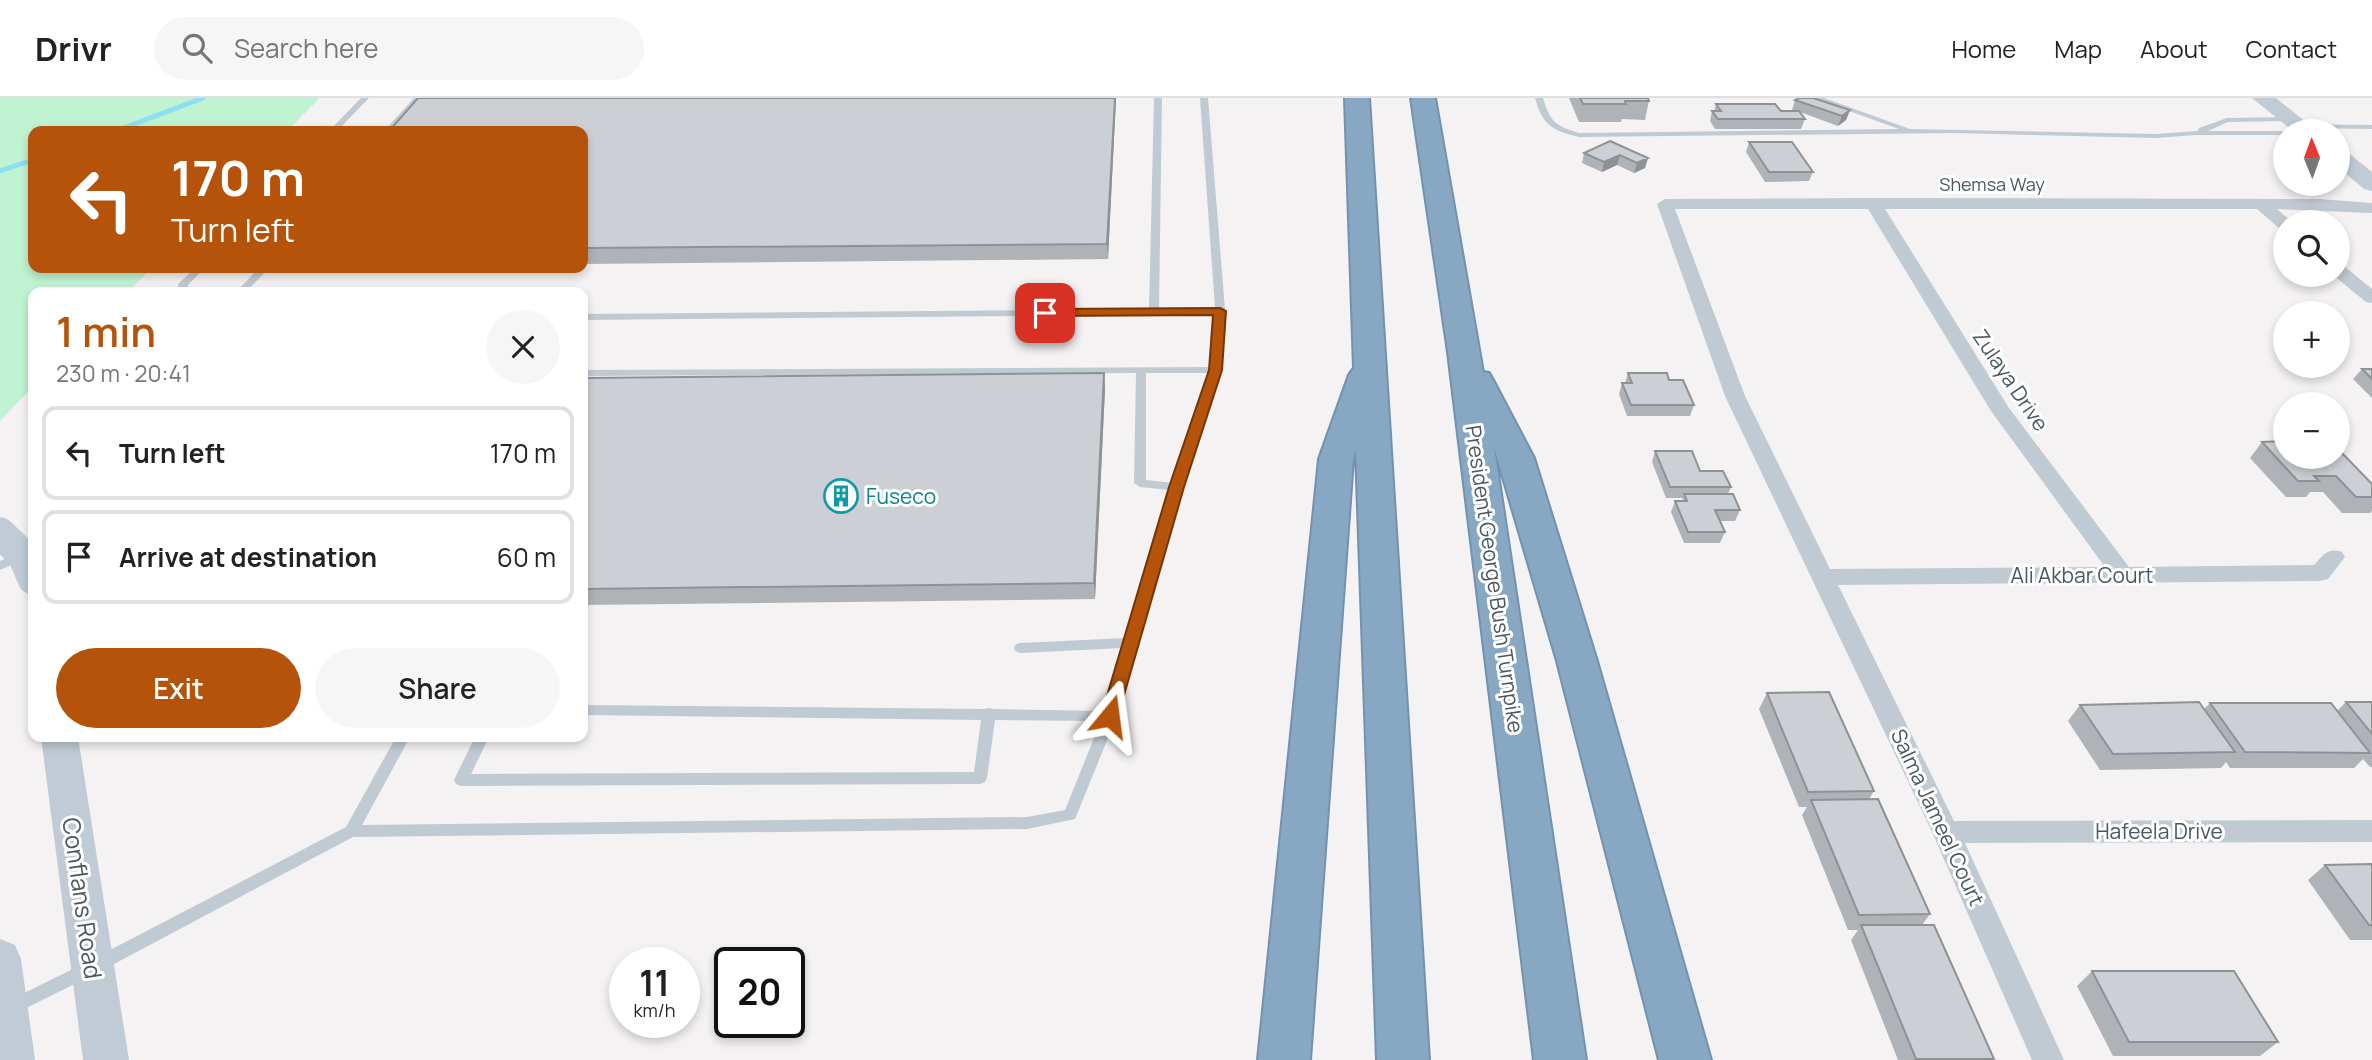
<!DOCTYPE html>
<meta charset="utf-8">
<style>
body{margin:0;font-family:Manrope,sans-serif;background:#f6f6f6;color:#222;height:100vh;display:flex;flex-direction:column;font-size:26px;white-space:nowrap}
*{box-sizing:border-box;margin:0}
p{font-size:23px;color:#767676}
.icon{flex:none;width:38px;height:38px;fill:none;stroke:currentColor;stroke-width:2;stroke-linecap:round;stroke-linejoin:round}
.map{position:relative;flex:1;overflow:hidden}
.details{position:absolute;left:28px;top:189px;width:560px;height:455px;display:flex;flex-direction:column;background:#fff;border-radius:14px;box-shadow:0 4px 10px #0003}
.details>*{flex:none}
.banner{position:absolute;left:28px;top:28px;width:560px;height:147px;border-radius:14px;box-shadow:0 4px 10px #0003;background:#b45309;color:#fff;overflow:hidden}
.needle{width:46px;rotate:359deg}
.tools{position:absolute;left:2273px;top:21px;display:grid;gap:14px}
.tools a{display:grid;place-items:center;width:77px;height:77px;border-radius:50%;background:#fff;box-shadow:0 4px 10px #0003;font-size:35px}
.speed{position:absolute;left:609px;top:849px;display:flex;gap:14px;font-size:35px;font-weight:700;text-align:center}
.speed>*{display:grid;place-content:center;width:91px;height:91px;border-radius:50%;background:#fff;box-shadow:0 4px 10px #0003;line-height:1}
.speed small{font-size:18px;font-weight:400}
.speed .limit{border:4px solid #111;border-radius:10px;background:#fff;color:#111}
.pin{position:absolute;display:grid;place-items:center;width:60px;height:60px;color:#fff;margin:-30px;border-radius:14px;box-shadow:0 4px 10px #0006}
.me{position:absolute;width:77px;margin:-38px;rotate:16deg;stroke-linejoin:round;filter:drop-shadow(0 0 5px #0008)}
.turn{display:flex;align-items:center;gap:24px;height:147px;padding:0 28px;font-size:32px}
.turn .icon{width:91px;height:91px;stroke-width:2.5}
.turn b{display:block;font-size:49px;line-height:60px}
.round{display:grid;place-items:center;flex:none;width:74px;height:74px;border-radius:37px;background:#f6f6f6}
.overview{display:flex;align-items:center;justify-content:space-between;height:119px;padding:0 28px}
h1{font-size:42px;font-weight:600;line-height:52px;color:#b45309}
.cta{display:flex;gap:14px;margin-top:auto;padding:14px 28px}
.cta a{flex:1;height:80px;border-radius:42px;background:#b45309;color:#fff;font-size:28px;font-weight:600;line-height:80px;text-align:center}
.cta a+a{background:#f6f6f6;color:#222}
ul{padding:0;list-style:none}
li{display:flex;align-items:center;gap:21px;height:94px;margin:0 14px 10px;padding:0 14px;border:4px solid #e0e0e0;border-radius:14px}
li div{flex:1}
li b{display:block;font-size:26px}
li em{font-style:normal}
header{display:flex;align-items:center;gap:42px;box-sizing:border-box;height:98px;padding:0 35px;background:#fff;border-bottom:2px solid #e0e0e0}
header strong{font-size:33px}
nav{display:flex;gap:38px;margin-inline-start:auto;font-size:24px}
.search{width:490px;height:63px;background:#f6f6f6;display:flex;align-items:center;gap:18px;box-sizing:border-box;padding:0 24px;border-radius:38px;color:#767676;font-size:26px}
.map>svg:first-child{display:block}
</style>
<header>
<strong>Drivr</strong>
<div class="search"><svg class="icon" aria-label="search" viewBox="0 0 24 24"><circle cx="10" cy="10" r="6"/><path d="M15 15l6 6"/></svg>Search here</div>
<nav><a>Home</a><a>Map</a><a>About</a><a>Contact</a></nav>
</header>
<div class="map">
<svg width="2372" height="962" viewBox="0 0 2372 962">
<rect width="100%" height="100%" fill="#f5f2f3"/>
<!-- green -->
<path fill="#c0f3d2" d="M0,0H320L287,33H33V170H152L127,194H33V289L0,323Z"/>
<g fill="none" stroke-linecap="round" stroke-linejoin="round">
<!-- stream -->
<path stroke="#8be0f2" stroke-width="5" d="M116,33L203,0
M0,73L33,62"/>
<!-- highway casing -->
<g stroke="#7392af" stroke-width="4">
<path id="highway" d="M1345,0H1369L1429,962H1377L1356,352L1353,361L1310,962H1258L1319,361L1349,277L1354,270Z
M1411,0H1435L1483,274L1489,275L1493,282L1534,360L1597,563L1711,962H1659L1557,563L1494,349L1586,962H1534L1448,254Z"/>
</g>
<!-- lane -->
<path fill="#c0cad2" fill-rule="evenodd" d="M361,0H369L337,33H329Z
M414,0H422L392,33H384Z
M1154,0H1162L1159,211L1215,210L1200,0H1208L1226,224L1221,272L1183,389L1117,618L1075,721L1027,731L353,739L99,874L20,913L14,916L8,913L6,908L8,903L87,864L346,729L396,639H410L362,727L1027,719L1065,712L1101,623L995,622L987,680L985,684L980,686L461,688L456,686L454,682L475,639H489L471,676L974,674L981,622L583,617V607L984,611L989,610L994,611L1105,613L1123,550L1020,555L1015,553L1014,550L1015,547L1020,545L1126,540L1170,392L1140,389L1134,385L1136,275L583,278V272L1211,269L1216,216L583,222V216L1149,211ZM1146,275H1210L1173,385L1146,382Z
M1535,0H1543C1550,24 1556,28 1579,35L1899,31L1813,0H1824L1910,31L2156,36L2198,33L2199,30L2227,20L2291,19L2295,21L2291,23L2228,24L2208,33H2289H2286V37H2195L2156,40L1954,35L1579,39C1552,32 1543,28 1535,0Z
M2297,26L2372,27V31L2300,30L2296,28Z
M195,170H205L188,187L189,194H179L178,186Z
M259,170H269L246,194H236Z
M22,454L26,455L28,458L26,461L0,472V463Z"/>
<!-- street -->
<path fill="#c0cad2" fill-rule="evenodd" d="M1873,100L2319,101L2372,105V115L2277,111L2292,124H2286V132L2280,131L2257,111H1885L2009,310L2129,469L2314,467C2323,457 2328,449 2342,454L2345,459L2328,481L2320,483L1838,487L1954,723L2372,722V744L1965,745L2064,962H2032L1932,734L1725,298L1657,106L1665,101ZM1675,111H1868L1991,313L2105,469L1830,471L1745,298Z
M2338,167L2344,168L2372,191V205L2366,204L2333,177H2338Z"/>
<!-- secondary -->
<path fill="#c0cbd6" fill-rule="evenodd" d="M2252,0H2276L2317,33H2293Z
M2338,51L2346,53L2372,74V93L2364,91L2338,69Z
M41,639H78L129,962H83Z
M0,841L15,847L21,861L35,962H0Z"/>
<!-- highway -->
<use href="#highway" fill="#88a7c3" fill-rule="evenodd"/>
<!-- secondary-bridge -->
<path stroke="#c0cbd6" stroke-width="31" d="M0,435L23,457L33,481"/>
</g>
<!-- wall -->
<path fill="#afb3b7" d="M418,0H1116L1108,161L583,166V33Z
M1569,0H1648L1649,3L1645,22L1622,21L1621,24H1579Z
M1795,2L1850,12L1846,22L1838,28L1800,14L1805,21L1801,31H1715L1710,23L1712,13H1714L1716,6L1781,13H1795L1792,12Z
M1749,44L1813,74L1809,83L1765,84L1746,54Z
M1584,55L1648,60L1645,70L1634,75L1617,67L1602,74L1582,65Z
M2362,271H2372V300L2353,281Z
M1104,275L1105,291L1095,501L583,507V280Z
M1628,275L1669,282L1694,307L1690,318H1627L1619,296L1622,285H1625Z
M2262,344L2372,386V413L2370,415H2342L2323,394H2310L2306,399H2286L2250,360Z
M1655,353L1700,373L1731,389L1728,396L1740,412L1735,423H1720L1725,434L1720,445H1684L1671,414L1675,403H1682L1683,400H1666L1652,364Z
M1767,595L1874,693L1869,701L1930,816L1922,827L1994,961L1993,962H1898L1851,842L1858,832H1848L1802,717L1807,709H1799L1759,611Z
M2346,604H2372V669H2370L2363,661L2354,670H2230L2226,664L2221,670L2100,672L2068,623L2080,607L2204,611L2210,605L2337,613Z
M2372,766V842H2350L2308,782L2325,767Z
M2092,873L2278,944L2260,958H2113L2077,888Z"/>
<!-- shaded-wall -->
<path fill="#8f9295" d="M1115,0H1116L1108,161L1107,146Z
M1850,12L1846,22L1838,28L1842,18Z
M1620,57L1617,67L1602,74L1604,64Z
M1648,60L1645,70L1634,75L1637,65Z
M1104,275L1105,291L1095,501L1094,485Z"/>
<!-- building -->
<path fill="#ccd0d5" stroke="#8f9295" stroke-width="2" d="M418,0H1115L1107,146L583,150V33H389Z
M1580,0H1648L1649,3H1625L1626,6H1583Z
M1799,0H1813L1850,12L1842,18L1795,2Z
M1716,6H1775L1781,13H1799L1805,21H1718L1712,13H1721Z
M1610,43L1648,60L1637,65L1620,57L1604,64L1584,55Z
M1749,44H1792L1813,74H1769Z
M2362,271H2372V281Z
M1104,275L1094,485L583,491V280Z
M1628,275H1667L1669,282H1683L1694,307H1631L1622,285H1632Z
M2286,343V359H2338V351L2372,386V399H2356L2336,378H2314L2319,383H2298L2262,344Z
M1655,353H1692L1700,373H1723L1731,389H1670Z
M1684,396H1733L1740,412H1715L1725,434H1688L1675,403H1687Z
M1829,594L1874,693L1808,694L1767,595Z
M2199,604L2235,654L2113,656L2080,607Z
M2346,604H2372V636Z
M2210,605H2331L2370,655L2245,654Z
M1878,701L1930,816L1859,817L1811,702Z
M2372,766V827H2369L2325,767Z
M1861,827H1934L1994,961H1916Z
M2092,873H2234L2278,944H2129Z"/>
<!-- route -->
<path fill="#b45309" stroke="#753606" stroke-width="2" d="M1220,210L1226,213L1222,272L1184,389L1118,618L1116,623H1103L1101,618L1169,389L1209,272L1213,217L1045,218L1039,215L1045,211Z"/>
<!-- icons -->
<defs>
<g id="building-ring" transform="scale(1.75)"><circle r="9.5" fill="#fff" stroke="#0f9aa8" stroke-width="1.5"/><path d="M-4-6H4V6H1V3H-1V6H-4ZM-2.5-4.3h1.7v1.8h-1.7ZM.8-4.3h1.7v1.8H.8ZM-2.5-1h1.7V.8h-1.7ZM.8-1h1.7V.8H.8Z" fill="#0f9aa8"/></g>
</defs>
<g fill-rule="evenodd">
<use href="#building-ring" x="841" y="398"/>
</g>
<g text-anchor="middle" dominant-baseline="central" stroke-width="6" stroke-linejoin="round" paint-order="stroke">
<!-- far-street labels -->
<g font-size="18" fill="#495761" stroke="#fff">
<text x="1992" y="86">Shemsa Way</text>
</g>
<!-- street labels -->
<g font-size="21" fill="#495761" stroke="#fff">
<text transform="translate(2011 282) rotate(56)">Zulaya Drive</text>
<text x="2082" y="477">Ali Akbar Court</text>
<text transform="translate(1495 481) rotate(82)">President George Bush Turnpike</text>
<text transform="translate(1938 719) rotate(65)">Salma Jameel Court</text>
<text x="2159" y="733">Hafeela Drive</text>
</g>
<!-- culture labels -->
<g font-size="21" fill="#0d838f" stroke="#fff" text-anchor="start">
<text x="866" y="398">Fuseco</text>
</g>
<!-- near-street labels -->
<g font-size="24" fill="#495761" stroke="#fff">
<text transform="translate(83 800) rotate(82)">Conflans Road</text>
</g>
</g>
</svg>
<div class="tools">
<a><svg class="needle" viewBox="-14 -14 28 28"><path d="M0-13l5 13h-10z" fill="#e53935"/><path d="M0 13l5-13h-10z" fill="#767676"/></svg></a>
<a><svg class="icon" aria-label="search" viewBox="0 0 24 24"><circle cx="10" cy="10" r="6"/><path d="M15 15l6 6"/></svg></a>
<a>+</a>
<a>−</a>
</div>
<div class="speed"><div>11<small>km/h</small></div><div class="limit">20</div></div>
<div class="pin" style="left:1045px;top:215px;background:#d93025"><svg class="icon" aria-label="arrive" viewBox="0 0 24 24"><path d="M6 21V4h12l-3 4 3 4H6"/></svg></div>
<svg class="me" style="left:1110px;top:618px" viewBox="-20 -20 40 40"><path d="M0-17L14 15 0 8-14 15z" fill="#b45309" stroke="#fff" stroke-width="4"/></svg>
<div class="banner">
<div class="turn"><svg class="icon" aria-label="left" viewBox="0 0 24 24"><path d="M17 20v-9H6M10 6l-5 5 5 5"/></svg><div><b>170 m</b>Turn left</div></div>
</div>
<section class="details">
<div class="overview"><div><h1>1 min</h1><p>230 m · 20:41</p></div><a class="round"><svg class="icon" aria-label="close" viewBox="0 0 24 24"><path d="M6 6l12 12M18 6L6 18"/></svg></a></div>
<ul>
<li><svg class="icon" aria-label="left" viewBox="0 0 24 24"><path d="M17 20v-9H6M10 6l-5 5 5 5"/></svg><div><b>Turn left</b></div><em>170 m</em></li>
<li><svg class="icon" aria-label="arrive" viewBox="0 0 24 24"><path d="M6 21V4h12l-3 4 3 4H6"/></svg><div><b>Arrive at destination</b></div><em>60 m</em></li>
</ul>
<div class="cta"><a>Exit</a><a>Share</a></div>
</section>
</div>
